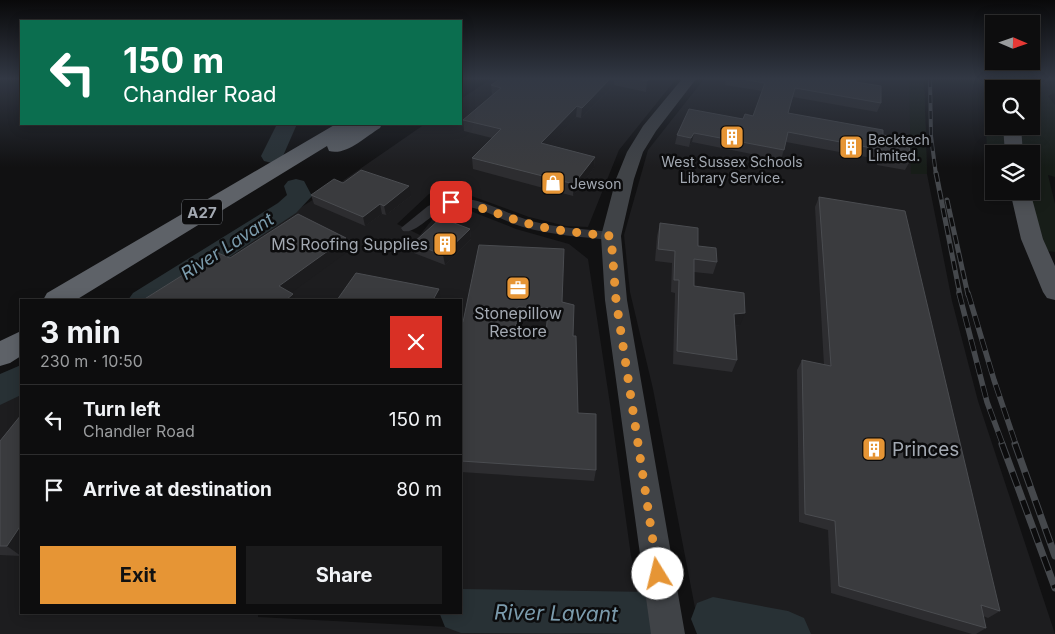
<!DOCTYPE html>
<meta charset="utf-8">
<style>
body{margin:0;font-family:Inter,sans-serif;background:#1b1b1c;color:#f1f3f6;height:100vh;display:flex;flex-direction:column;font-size:19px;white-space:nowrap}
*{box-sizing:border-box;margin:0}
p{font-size:16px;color:#9a9c9e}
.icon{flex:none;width:28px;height:28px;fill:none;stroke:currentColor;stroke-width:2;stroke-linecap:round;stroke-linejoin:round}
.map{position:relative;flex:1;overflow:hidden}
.side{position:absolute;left:20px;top:299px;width:442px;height:315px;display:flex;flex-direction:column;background:#0d0d0e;border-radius:0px;box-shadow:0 2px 12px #0003,0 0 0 1px #2d2d2e}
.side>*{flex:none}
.banner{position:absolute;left:20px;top:20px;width:442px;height:105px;border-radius:0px;box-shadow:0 2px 12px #0003,0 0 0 1px #2d2d2e;background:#0b6e4f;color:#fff;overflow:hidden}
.needle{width:32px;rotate:92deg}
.controls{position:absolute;left:985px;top:15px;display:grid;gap:10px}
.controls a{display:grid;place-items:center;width:55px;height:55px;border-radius:0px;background:#0d0d0e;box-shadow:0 2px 12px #0003,0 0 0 1px #2d2d2e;font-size:25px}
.pin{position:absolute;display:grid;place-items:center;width:42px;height:42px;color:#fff;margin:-21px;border-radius:10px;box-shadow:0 2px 8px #0006}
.me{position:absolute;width:55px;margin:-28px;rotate:351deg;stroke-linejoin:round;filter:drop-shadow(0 0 4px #0008)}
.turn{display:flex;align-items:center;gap:18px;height:105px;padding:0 20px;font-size:22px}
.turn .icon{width:65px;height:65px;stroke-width:2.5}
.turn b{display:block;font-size:35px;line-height:42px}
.round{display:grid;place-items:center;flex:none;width:52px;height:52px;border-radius:0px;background:#1b1b1c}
.overview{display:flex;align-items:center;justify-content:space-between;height:85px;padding:0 20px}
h1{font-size:30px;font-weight:700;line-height:38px}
.primary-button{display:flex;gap:10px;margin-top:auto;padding:10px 20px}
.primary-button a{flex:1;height:58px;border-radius:0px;background:#e69535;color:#111;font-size:20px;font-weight:700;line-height:58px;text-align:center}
.primary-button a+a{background:#1b1b1c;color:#f1f3f6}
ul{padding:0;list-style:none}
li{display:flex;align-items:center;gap:15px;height:70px;padding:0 20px;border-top:1px solid #2d2d2e}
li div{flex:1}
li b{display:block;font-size:19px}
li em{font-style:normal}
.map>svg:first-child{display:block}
</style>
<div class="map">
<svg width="1055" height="634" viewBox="0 0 1055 634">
<rect width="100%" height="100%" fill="#111112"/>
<!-- built -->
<path fill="#1d1d1f" d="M491,79H676L619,150L588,227L566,226L529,217L455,190L429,194L397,224L420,235L439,211L463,208L516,229L569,244L588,259L610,404L631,556L641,601L461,602V300H154L341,182L425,124H461V99Z
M704,79H924L927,174L952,301L978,401L1055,634H700L653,389L630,292L624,235L648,150Z
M21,384V612H258V617L581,634H0V397Z"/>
<!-- green -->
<path fill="#171d18" d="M909,79H924L927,174H911Z
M992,79H1010L1008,89H994V126H1003L1005,152L987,148L984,96L986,83Z
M1022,79H1055V93L1048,96L1055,105V177L1048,175L1055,204V252L1047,251L1028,191H1031V154H1022L1021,126H1031V89H1022Z"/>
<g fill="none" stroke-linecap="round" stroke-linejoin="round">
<!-- river -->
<path fill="#283135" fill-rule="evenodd" d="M277,124H297L283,156L280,161L272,163L264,161L261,156Z
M296,179L304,181L312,196L296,213L164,300H128L133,293L278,203L287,195L284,186L288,181Z
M21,365V395L0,405V374Z
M461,589L651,592L667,598L673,614L667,630L657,634L461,633L445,627L439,612H461Z
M713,597L788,611L804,618L811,634H697L691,619L697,603Z"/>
<!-- street -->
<path fill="#323337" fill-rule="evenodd" d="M450,198C480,196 503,213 531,221C557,228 585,229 611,232L616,233L618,236L616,239L611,240C582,237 551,235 523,227C502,221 483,207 461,206C435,204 419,235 403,231L401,228L428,206Z"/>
<!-- secondary -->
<path fill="#404347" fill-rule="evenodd" d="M682,79H696L656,131L643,152L634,179L621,236L627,300L685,634H651L605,300L601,236L616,179L627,152L643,126Z"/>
<!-- primary -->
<path fill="#4e5156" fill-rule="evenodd" d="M1008,79H1023V89H1007Z
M1003,126H1021L1023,154H1005Z
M1010,191H1030L1043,239L1055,266V300L1047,298L1043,292L1021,239Z"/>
<!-- highway -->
<path fill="#5e6268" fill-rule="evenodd" d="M336,124H358L357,125L360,124H382L380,128C365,137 346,156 329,151L327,146L76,300H43L47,293Z
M21,331V356L10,363L0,366V341Z"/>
<!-- rail-far3 casing -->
<g stroke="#45484c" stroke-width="4">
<path id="rail-far3" d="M930,79L931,136L936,175"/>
</g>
<!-- rail-far2 casing -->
<g stroke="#45484c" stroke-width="5">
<path id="rail-far2" d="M936,173L960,295
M947,200L968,295"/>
</g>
<!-- rail-far1 casing -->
<g stroke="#45484c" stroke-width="5.5">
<path id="rail-far1" d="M959,293L987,402L1003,445
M968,293L994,380L1016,445"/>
</g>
<!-- rail casing -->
<g stroke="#45484c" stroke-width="7">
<path id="rail" d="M1002,444L1055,588
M1015,444L1055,556"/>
</g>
<!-- rail-far3 -->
<use href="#rail-far3" stroke="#0c0c0d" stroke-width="2.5" stroke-dasharray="8" stroke-linecap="butt"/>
<!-- rail-far2 -->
<use href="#rail-far2" stroke="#0c0c0d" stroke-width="3" stroke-dasharray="9" stroke-linecap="butt"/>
<!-- rail-far1 -->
<use href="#rail-far1" stroke="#0c0c0d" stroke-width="4" stroke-dasharray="12" stroke-linecap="butt"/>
<!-- rail -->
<use href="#rail" stroke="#0c0c0d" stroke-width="5" stroke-dasharray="15" stroke-linecap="butt"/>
</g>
<!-- wall -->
<path fill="#2d2d30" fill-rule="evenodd" d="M500,79H657L646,92L614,85L581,118L576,117L550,145L595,157L594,168L573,196L473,169L472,158L492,138L464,131L463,120L492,95L491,85Z
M726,79H857L856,82L881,103L877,112L793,97L788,113L883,135L910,161L905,170L877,165V159L786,142L781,160L692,142L689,147L675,144L677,135L753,116L762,91L725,85Z
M343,183L411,196L386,215L382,214L365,226L314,204L311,195Z
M819,197L1000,611L988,618L983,616L986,628L976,634H972L831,593L828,530L799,522L797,370L802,360L824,365L815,207Z
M660,223L698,246L717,262L713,274L694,272V286L740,325L735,326L737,360L732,372L673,364L675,293L671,292L672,263L655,261L657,236Z
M470,229L471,239L445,265L414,253L413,243Z
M479,245L562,302L573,336L578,413L596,470L594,481L461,472V322H463ZM518,319L547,321L546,335L516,334Z
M21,415V556L0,555V441Z"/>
<!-- shaded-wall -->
<path fill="#1c1c1e" d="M610,79H614V85L581,118L582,108Z
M650,79H657L646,92L647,81Z
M577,106L576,117L541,155V143Z
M694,133L692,142L689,147L691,138Z
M595,157L594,168L573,196L574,184Z
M409,186L411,196L386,215L384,206Z
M380,204L382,214L365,226L363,217Z
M470,229L471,239L445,265L443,255Z
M346,238L350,250L284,298L279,286Z
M439,289L441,300H433Z
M293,294L296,300H286Z
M518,307V319L515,346V334Z
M745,313L740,325L729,327L734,314Z
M21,525V556L7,546Z"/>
<!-- building -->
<path fill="#3a3b3e" stroke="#4a4c50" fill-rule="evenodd" d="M500,79H610L582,108L577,106L541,143L595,157L574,184L472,158L501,129L463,120L501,88L491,85Z
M635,79H650L647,81Z
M742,79H857L856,82L881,86V103L795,88L788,113L883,130V135L909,139L910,161L882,155V150L788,132L784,150L694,133L691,138L677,135L689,109L743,119L745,114L753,116L765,83Z
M361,170L409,186L384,206L380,204L363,217L311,195L334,179L343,183Z
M819,197L905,211L1000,611L981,605L986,628L839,586L835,521L805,514L802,360L831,366Z
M298,214L346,238L279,286L293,294L286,300H143L218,253L230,258Z
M441,218L470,229L443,255L413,243Z
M660,223L698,228V246L716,248L717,262L694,259V286L744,293L745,313L734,314L737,360L677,351L679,280H674L675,251L658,249Z
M479,245L564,249L562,302L574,305L573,336H576L578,413L596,414V470L461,461V322H463ZM518,307L548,308L546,335L515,334Z
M356,273L439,289L433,300H337Z
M21,415V525L7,546H0V441Z"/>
<!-- sky -->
<linearGradient id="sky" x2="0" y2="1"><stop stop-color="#09090a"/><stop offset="0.47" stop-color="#323844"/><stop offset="1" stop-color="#323844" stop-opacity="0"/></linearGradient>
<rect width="1055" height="167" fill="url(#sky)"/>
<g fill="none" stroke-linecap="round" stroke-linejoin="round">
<!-- route -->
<path stroke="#e69535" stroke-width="9" stroke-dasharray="0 16.2" d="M451,202C478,204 501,216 526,223C554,231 583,233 611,236L616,300L658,574"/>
</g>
<!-- icons -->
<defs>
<g id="building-square" transform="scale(1.25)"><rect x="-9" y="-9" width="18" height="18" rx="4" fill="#e69535" stroke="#0c0c0d"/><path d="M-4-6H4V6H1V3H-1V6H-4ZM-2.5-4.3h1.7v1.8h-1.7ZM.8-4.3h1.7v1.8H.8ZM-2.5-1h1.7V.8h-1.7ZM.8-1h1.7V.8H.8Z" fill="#fff"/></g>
<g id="shop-square" transform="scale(1.25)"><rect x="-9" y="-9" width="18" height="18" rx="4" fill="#e69535" stroke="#0c0c0d"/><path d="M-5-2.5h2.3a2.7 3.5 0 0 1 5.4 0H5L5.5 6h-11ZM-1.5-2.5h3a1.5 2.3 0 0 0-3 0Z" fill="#fff"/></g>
<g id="office-square" transform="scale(1.25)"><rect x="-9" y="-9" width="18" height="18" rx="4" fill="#e69535" stroke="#0c0c0d"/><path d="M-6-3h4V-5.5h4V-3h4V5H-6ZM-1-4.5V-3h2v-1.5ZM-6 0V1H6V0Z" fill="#fff"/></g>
</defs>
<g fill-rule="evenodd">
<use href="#building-square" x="732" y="137"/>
<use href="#building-square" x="851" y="147"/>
<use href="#shop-square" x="553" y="183"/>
<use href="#building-square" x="445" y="244"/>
<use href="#office-square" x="518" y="288"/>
<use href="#building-square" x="874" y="449"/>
</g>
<g text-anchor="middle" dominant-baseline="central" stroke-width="5" stroke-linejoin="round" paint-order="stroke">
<!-- far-poi labels -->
<g font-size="14" fill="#a3a9b2" stroke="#0c0c0d" text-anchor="start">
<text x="868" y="139">Becktech<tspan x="868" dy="16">Limited.</tspan></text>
<text x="732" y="161" text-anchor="middle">West Sussex Schools<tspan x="732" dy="16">Library Service.</tspan></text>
<text x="570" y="183">Jewson</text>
</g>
<!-- shield labels -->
<rect fill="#0c0c0d" stroke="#767a80" stroke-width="1" x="182" y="199.5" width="40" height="25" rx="4"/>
<g font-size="15" font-weight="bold" fill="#a3a9b2">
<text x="202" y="212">A27</text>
</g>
<!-- poi labels -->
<g font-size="16" fill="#a3a9b2" stroke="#0c0c0d" text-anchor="end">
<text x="428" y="244">MS Roofing Supplies</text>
<text x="518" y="313" text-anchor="middle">Stonepillow<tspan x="518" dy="18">Restore</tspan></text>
</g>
<!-- water labels -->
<g font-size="18" font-style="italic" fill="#7b9bac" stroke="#0c0c0d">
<text transform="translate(227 246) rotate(-33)">River Lavant</text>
</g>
<!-- near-poi labels -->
<g font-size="19" fill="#a3a9b2" stroke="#0c0c0d" text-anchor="start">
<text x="892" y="449">Princes</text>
</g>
<!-- near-water labels -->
<g font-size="21" font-style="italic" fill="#7b9bac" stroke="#0c0c0d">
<text transform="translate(556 613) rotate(1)">River Lavant</text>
</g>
</g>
</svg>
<div class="controls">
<a><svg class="needle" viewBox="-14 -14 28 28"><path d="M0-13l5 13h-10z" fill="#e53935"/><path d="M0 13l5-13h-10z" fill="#9a9c9e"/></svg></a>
<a><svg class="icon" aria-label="search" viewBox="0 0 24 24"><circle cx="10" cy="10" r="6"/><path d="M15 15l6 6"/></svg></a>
<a><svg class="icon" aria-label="layers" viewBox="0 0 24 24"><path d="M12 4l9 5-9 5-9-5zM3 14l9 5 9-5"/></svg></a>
</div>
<div class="pin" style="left:451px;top:202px;background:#d93025"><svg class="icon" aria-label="arrive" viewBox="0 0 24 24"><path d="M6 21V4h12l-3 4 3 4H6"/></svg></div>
<svg class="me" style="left:658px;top:574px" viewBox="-20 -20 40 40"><circle r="19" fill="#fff"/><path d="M0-13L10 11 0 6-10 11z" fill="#e69535"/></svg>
<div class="banner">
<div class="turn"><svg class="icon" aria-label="left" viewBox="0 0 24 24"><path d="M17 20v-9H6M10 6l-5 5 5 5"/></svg><div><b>150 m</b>Chandler Road</div></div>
</div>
<section class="side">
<div class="overview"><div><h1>3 min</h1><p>230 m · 10:50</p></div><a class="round" style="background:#d93025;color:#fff"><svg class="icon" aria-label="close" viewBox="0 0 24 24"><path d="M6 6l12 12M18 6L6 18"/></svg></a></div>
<ul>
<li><svg class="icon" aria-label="left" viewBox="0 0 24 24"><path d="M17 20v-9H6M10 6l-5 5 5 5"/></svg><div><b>Turn left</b><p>Chandler Road</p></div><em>150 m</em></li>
<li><svg class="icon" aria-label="arrive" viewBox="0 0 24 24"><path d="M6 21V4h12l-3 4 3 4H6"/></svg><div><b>Arrive at destination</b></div><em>80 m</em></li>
</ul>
<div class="primary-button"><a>Exit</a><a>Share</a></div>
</section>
</div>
